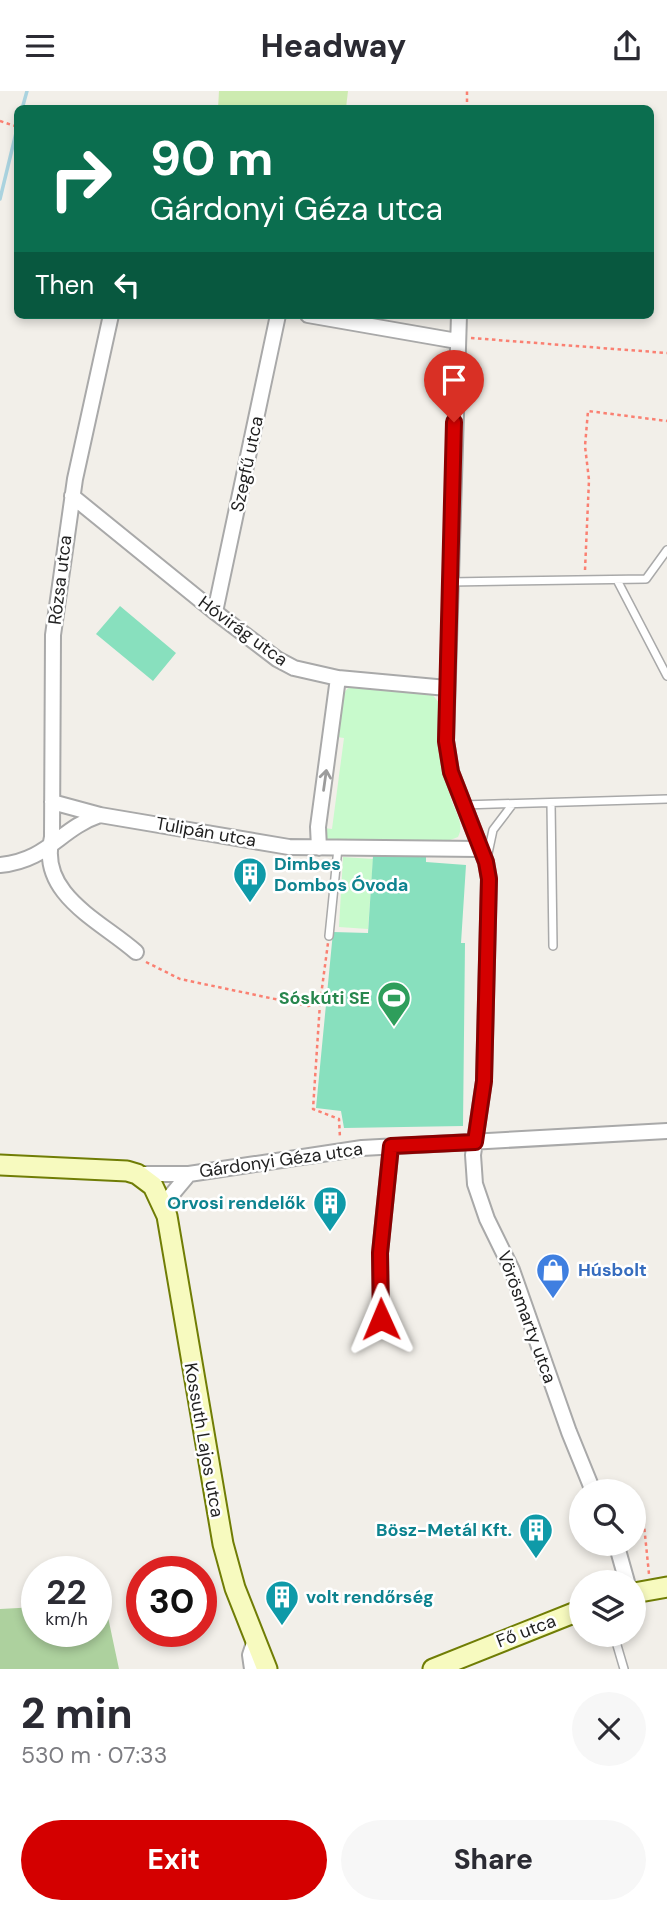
<!DOCTYPE html>
<meta charset="utf-8">
<style>
body{margin:0;font-family:"DM Sans",sans-serif;background:#f7f7f7;color:#2b2b33;height:100vh;display:flex;flex-direction:column;font-size:26px;white-space:nowrap}
*{box-sizing:border-box;margin:0}
p{font-size:23px;color:#7c7c81}
.icon{flex:none;width:38px;height:38px;fill:none;stroke:currentColor;stroke-width:2;stroke-linecap:round;stroke-linejoin:round}
.map{position:relative;height:1578px;overflow:hidden}
.sheet{display:flex;flex-direction:column;background:#fff;flex:1}
.sheet>*{flex:none}
.hud{position:absolute;left:14px;top:14px;width:640px;height:214px;border-radius:10px;box-shadow:0 4px 10px #0003;background:#0b6e4f;color:#fff;overflow:hidden}
.fabs{position:absolute;left:569px;top:1388px;display:grid;gap:14px}
.fabs a{display:grid;place-items:center;width:77px;height:77px;border-radius:50%;background:#fff;box-shadow:0 4px 10px #0003;font-size:35px}
.speed{position:absolute;left:21px;top:1465px;display:flex;gap:14px;font-size:35px;font-weight:700;text-align:center}
.speed>*{display:grid;place-content:center;width:91px;height:91px;border-radius:50%;background:#fff;box-shadow:0 4px 10px #0003;line-height:1}
.speed small{font-size:18px;font-weight:400}
.speed .limit{border:10px solid #d22;background:#fff;color:#111}
.pin{position:absolute;display:grid;place-items:center;width:60px;height:60px;color:#fff;margin:-72px -30px;border-radius:50% 50% 50% 0;rotate:-45deg;box-shadow:0 0 7px #0007}
.pin .icon{rotate:45deg}
.me{position:absolute;width:77px;margin:-38px;rotate:359deg;stroke-linejoin:round;filter:drop-shadow(0 0 5px #0008)}
.turn{display:flex;align-items:center;gap:24px;height:147px;padding:0 21px;font-size:32px}
.turn .icon{width:91px;height:91px;stroke-width:2.5}
.turn b{display:block;font-size:49px;line-height:60px}
.then{display:flex;align-items:center;height:66px;padding:0 21px;background:#0003;gap:14px;font-size:26px}
.round{display:grid;place-items:center;flex:none;width:74px;height:74px;border-radius:37px;background:#f7f7f7}
.headline{display:flex;align-items:center;justify-content:space-between;height:119px;padding:0 21px}
h1{font-size:42px;font-weight:800;line-height:52px}
.primary-button{display:flex;gap:14px;margin-top:auto;padding:14px 21px}
.primary-button a{flex:1;height:80px;border-radius:42px;background:#d40000;color:#fff;font-size:28px;font-weight:800;line-height:80px;text-align:center}
.primary-button a+a{background:#f7f7f7;color:#2b2b33}
header{display:flex;justify-content:space-between;align-items:center;height:91px;padding:0 21px;background:#fff;font-size:32px;font-weight:800}
.map>svg:first-child{display:block}
</style>
<header><svg class="icon" aria-label="menu" viewBox="0 0 24 24"><path d="M4 6h16M4 12h16M4 18h16"/></svg>Headway<svg class="icon" aria-label="share" viewBox="0 0 24 24"><path d="M12 15V3M7 8l5-5 5 5M5 13v7h14v-7"/></svg></header>
<div class="map">
<svg width="667" height="1578" viewBox="0 0 667 1578">
<rect width="100%" height="100%" fill="#f2efe9"/>
<!-- grass -->
<path fill="#cdebb0" d="M219,0H348L346,17L218,18Z"/>
<!-- forest -->
<path fill="#add19e" d="M105,1512L119,1578H0V1518L37,1516V1540H96V1513Z"/>
<!-- park -->
<path fill="#c8facc" d="M354,595L430,601L441,614C440,647 443,677 451,708C455,721 465,733 458,746L445,751L329,750L324,746V737L332,738L344,647L337,646L343,603L349,596Z
M343,766L373,768L368,838L339,836Z"/>
<!-- pitch -->
<path fill="#88e0be" d="M120,515L176,562L153,590L96,543Z
M373,765L426,766V771L466,774L461,852H465L463,1035L344,1037L341,1020L316,1017L333,841L368,842Z"/>
<g fill="none" stroke-linecap="round" stroke-linejoin="round">
<!-- stream -->
<path stroke="#aad3df" stroke-width="3.5" d="M22,18L27,0
M0,108L16,42"/>
<!-- lane casing -->
<g stroke="#a9a9a9" stroke-width="10">
<path id="lane" d="M617,489L667,585
M450,491L646,488L667,459
M551,712L553,855
M463,714L667,708
M487,767L493,739L512,714
M329,845L338,757
M614,1544L624,1578"/>
</g>
<!-- street casing -->
<g stroke="#a9a9a9" stroke-width="18">
<path id="street" d="M111,224L75,388L53,544L52,746C37,803 101,830 136,861
M308,224L457,250
M459,224L446,650L451,681L486,771L489,788L484,990L473,1064L475,1093L487,1128L512,1179L569,1341L593,1400
M72,405L215,521L277,568L294,577L338,587L447,597
M215,521L278,224
M52,711L100,724
M319,757L318,736L338,587
M0,774C49,769 59,738 100,724L289,756L479,758
M137,1083H189L362,1057L667,1040
M163,1114L189,1083
M381,1228L380,1162L391,1055
M616,1452L627,1491
M252,1578L250,1564L255,1549"/>
</g>
<!-- secondary casing -->
<g stroke="#707d05" stroke-width="23">
<path id="secondary" d="M0,1074L127,1080L137,1083L153,1095L167,1125L223,1453L235,1497L267,1578
M634,1502L667,1496
M433,1578L581,1519"/>
</g>
<!-- path -->
<path stroke="#fa8072" stroke-width="2.5" stroke-dasharray="3.5 3.5" stroke-linecap="butt" d="M467,18V0
M0,30L18,36
M471,247L667,262
M585,479L589,389L585,355L588,320L667,330
M146,871L180,888L308,915L320,912L328,852
M320,912L313,1018L339,1028L340,1047
M634,1437L644,1434L649,1483"/>
<!-- lane -->
<use href="#lane" stroke="#fff" stroke-width="7"/>
<!-- street -->
<use href="#street" stroke="#fff" stroke-width="14"/>
<!-- secondary -->
<use href="#secondary" stroke="#f7fabf" stroke-width="19"/>
</g>
<!-- one-way arrows -->
<defs><path id="oneway-shaft" d="M-6 0H5M1.5-3L5.5 0L1.5 3" fill="none" stroke-width="1.6" stroke-linecap="round" stroke-linejoin="round" transform="scale(1.75)"/></defs>
<use stroke="#9c9c9c" href="#oneway-shaft" transform="translate(325 689) rotate(-82)"/>
<g fill="none" stroke-linecap="round" stroke-linejoin="round">
<!-- route casing -->
<g stroke="#8a0000" stroke-width="18">
<path id="route" d="M381,1228L380,1162L391,1055L475,1051L484,990L489,788L486,771L451,681L446,650L454,331"/>
</g>
<!-- route -->
<use href="#route" stroke="#d40000" stroke-width="12"/>
</g>
<!-- icons -->
<defs>
<g id="building-pin" transform="scale(1.75)"><path d="M0 17L-7.5 6A9.5 9.5 0 1 1 7.5 6Z" fill="#0f9aa8" stroke="#fff"/><path d="M-4-6H4V6H1V3H-1V6H-4ZM-2.5-4.3h1.7v1.8h-1.7ZM.8-4.3h1.7v1.8H.8ZM-2.5-1h1.7V.8h-1.7ZM.8-1h1.7V.8H.8Z" fill="#fff"/></g>
<g id="stadium-pin" transform="scale(1.75)"><path d="M0 17L-7.5 6A9.5 9.5 0 1 1 7.5 6Z" fill="#2e9e5b" stroke="#fff"/><path d="M0-5a6.5 5 0 1 0 0 10a6.5 5 0 1 0 0-10ZM-3.5-1.8h7v3.6h-7Z" fill="#fff"/></g>
<g id="shop-pin" transform="scale(1.75)"><path d="M0 17L-7.5 6A9.5 9.5 0 1 1 7.5 6Z" fill="#3f7fe0" stroke="#fff"/><path d="M-5-2.5h2.3a2.7 3.5 0 0 1 5.4 0H5L5.5 6h-11ZM-1.5-2.5h3a1.5 2.3 0 0 0-3 0Z" fill="#fff"/></g>
</defs>
<g fill-rule="evenodd">
<use href="#building-pin" x="250" y="783"/>
<use href="#stadium-pin" x="394" y="907"/>
<use href="#building-pin" x="330" y="1112"/>
<use href="#shop-pin" x="553" y="1179"/>
<use href="#building-pin" x="536" y="1439"/>
<use href="#building-pin" x="282" y="1506"/>
</g>
<g text-anchor="middle" dominant-baseline="central" stroke-width="5" stroke-linejoin="round" paint-order="stroke">
<!-- street labels -->
<g font-size="18" fill="#222" stroke="#fff">
<text transform="translate(247 373) rotate(-78)">Szegfű utca</text>
<text transform="translate(60 489) rotate(-83)">Rózsa utca</text>
<text transform="translate(243 540) rotate(36)">Hóvirág utca</text>
<text transform="translate(206 741) rotate(10)">Tulipán utca</text>
<text transform="translate(281 1069) rotate(-8)">Gárdonyi Géza utca</text>
<text transform="translate(527 1226) rotate(70)">Vörösmarty utca</text>
<text transform="translate(204 1349) rotate(80)">Kossuth Lajos utca</text>
<text transform="translate(526 1540) rotate(-21)">Fő utca</text>
</g>
<!-- culture labels -->
<g font-size="18" font-weight="bold" fill="#0d838f" stroke="#fff" text-anchor="start">
<text x="274" y="773">Dimbes<tspan x="274" dy="21">Dombos Óvoda</tspan></text>
<text x="306" y="1112" text-anchor="end">Orvosi rendelők</text>
<text x="512" y="1439" text-anchor="end">Bösz-Metál Kft.</text>
<text x="306" y="1506">volt rendőrség</text>
</g>
<!-- leisure labels -->
<g font-size="18" font-weight="bold" fill="#27864d" stroke="#fff" text-anchor="end">
<text x="370" y="907">Sóskúti SE</text>
</g>
<!-- shop labels -->
<g font-size="18" font-weight="bold" fill="#366cbe" stroke="#fff" text-anchor="start">
<text x="578" y="1179">Húsbolt</text>
</g>
</g>
</svg>
<div class="fabs">
<a><svg class="icon" aria-label="search" viewBox="0 0 24 24"><circle cx="10" cy="10" r="6"/><path d="M15 15l6 6"/></svg></a>
<a><svg class="icon" aria-label="layers" viewBox="0 0 24 24"><path d="M12 4l9 5-9 5-9-5zM3 14l9 5 9-5"/></svg></a>
</div>
<div class="speed"><div>22<small>km/h</small></div><div class="limit">30</div></div>
<div class="pin" style="left:454px;top:331px;background:#d93025"><svg class="icon" aria-label="arrive" viewBox="0 0 24 24"><path d="M6 21V4h12l-3 4 3 4H6"/></svg></div>
<svg class="me" style="left:381px;top:1228px" viewBox="-20 -20 40 40"><path d="M0-17L14 15 0 8-14 15z" fill="#d40000" stroke="#fff" stroke-width="4"/></svg>
<div class="hud">
<div class="turn"><svg class="icon" aria-label="right" viewBox="0 0 24 24"><path d="M7 20v-9h11M14 6l5 5-5 5"/></svg><div><b>90 m</b>Gárdonyi Géza utca</div></div>
<div class="then">Then<svg class="icon" aria-label="left" viewBox="0 0 24 24"><path d="M17 20v-9H6M10 6l-5 5 5 5"/></svg></div>
</div>
</div>
<section class="sheet">
<div class="headline"><div><h1>2 min</h1><p>530 m · 07:33</p></div><a class="round"><svg class="icon" aria-label="close" viewBox="0 0 24 24"><path d="M6 6l12 12M18 6L6 18"/></svg></a></div>
<div class="primary-button"><a>Exit</a><a>Share</a></div>
</section>
